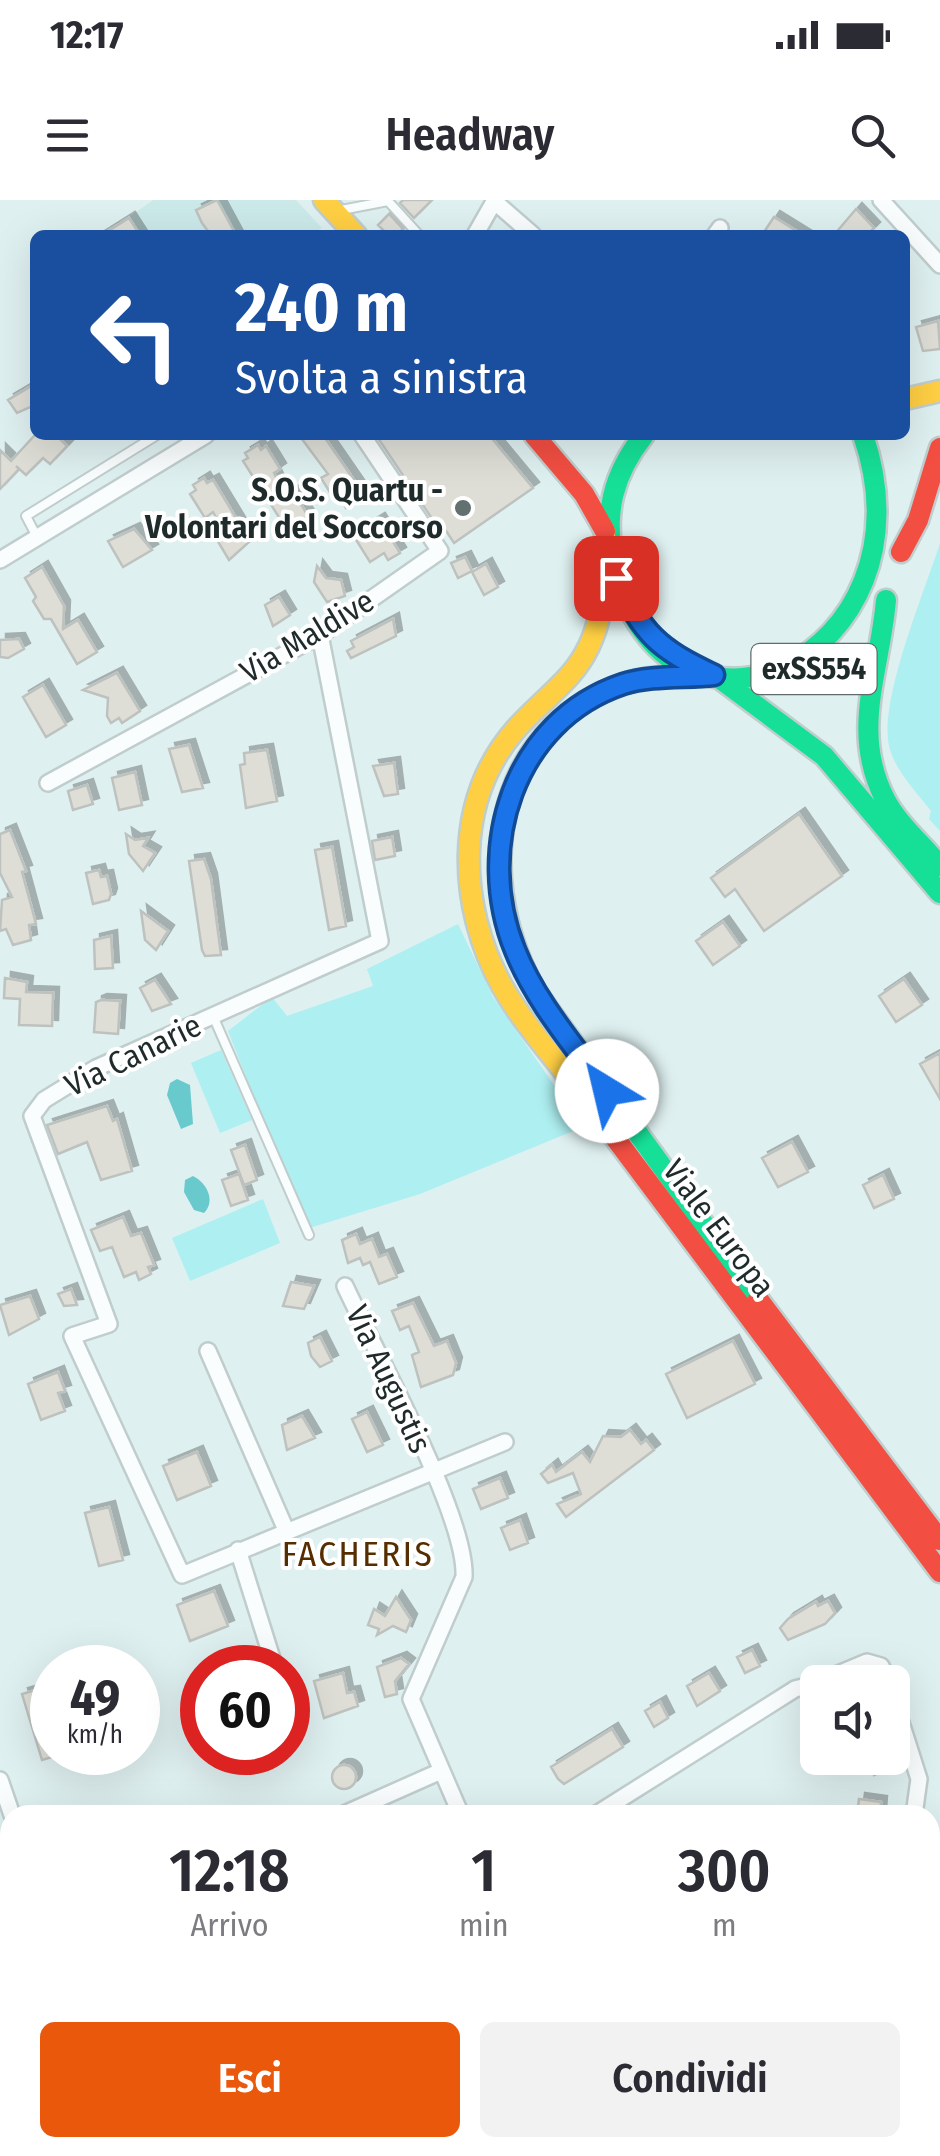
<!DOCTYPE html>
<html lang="it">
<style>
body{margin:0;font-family:"Fira Sans Condensed",sans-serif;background:#f2f2f3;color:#2b2b33;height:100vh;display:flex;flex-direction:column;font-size:38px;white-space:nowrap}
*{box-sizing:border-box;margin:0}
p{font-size:32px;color:#7c7c81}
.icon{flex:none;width:55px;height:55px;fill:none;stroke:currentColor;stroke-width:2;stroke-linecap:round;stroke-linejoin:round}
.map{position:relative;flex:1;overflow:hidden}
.details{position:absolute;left:0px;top:1605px;width:940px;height:352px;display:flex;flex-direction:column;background:#fff;border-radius:30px 30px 0 0;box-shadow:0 10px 40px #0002}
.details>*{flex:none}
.top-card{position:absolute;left:30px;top:30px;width:880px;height:210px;border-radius:15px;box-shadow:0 10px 40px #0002;background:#1a4fa0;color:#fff;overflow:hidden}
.buttons{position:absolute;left:800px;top:1465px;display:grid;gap:20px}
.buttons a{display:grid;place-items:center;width:110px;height:110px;border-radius:15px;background:#fff;box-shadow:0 10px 40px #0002;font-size:50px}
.speed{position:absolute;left:30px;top:1445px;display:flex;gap:20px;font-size:50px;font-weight:700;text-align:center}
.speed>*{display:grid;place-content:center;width:130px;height:130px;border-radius:50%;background:#fff;box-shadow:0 10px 40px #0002;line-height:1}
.speed small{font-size:25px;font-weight:400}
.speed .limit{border:15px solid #d22;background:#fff;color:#111}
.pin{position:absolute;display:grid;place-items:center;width:85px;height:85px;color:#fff;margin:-42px;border-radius:20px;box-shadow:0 5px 15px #0006}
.me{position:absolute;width:110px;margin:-55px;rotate:324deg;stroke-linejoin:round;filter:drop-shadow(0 0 8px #0008)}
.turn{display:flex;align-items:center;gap:35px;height:210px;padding:0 40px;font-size:45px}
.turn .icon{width:130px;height:130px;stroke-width:2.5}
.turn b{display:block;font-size:70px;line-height:85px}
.eta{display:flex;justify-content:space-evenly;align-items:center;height:170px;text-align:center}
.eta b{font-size:60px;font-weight:600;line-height:70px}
.action{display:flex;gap:20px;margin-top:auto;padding:20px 40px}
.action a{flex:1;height:115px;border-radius:15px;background:#ea580c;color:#fff;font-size:40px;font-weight:600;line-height:115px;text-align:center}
.action a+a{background:#f2f2f3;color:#2b2b33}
.status{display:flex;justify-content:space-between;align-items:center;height:70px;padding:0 50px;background:#fff;direction:ltr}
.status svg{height:28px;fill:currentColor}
header{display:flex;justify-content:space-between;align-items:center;height:130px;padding:0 40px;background:#fff;font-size:45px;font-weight:600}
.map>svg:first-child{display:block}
</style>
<div class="status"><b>12:17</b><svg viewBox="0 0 49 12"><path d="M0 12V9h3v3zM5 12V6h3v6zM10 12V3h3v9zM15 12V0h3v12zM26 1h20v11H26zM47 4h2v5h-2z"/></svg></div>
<header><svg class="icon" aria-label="menu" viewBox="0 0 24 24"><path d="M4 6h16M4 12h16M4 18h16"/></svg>Headway<svg class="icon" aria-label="search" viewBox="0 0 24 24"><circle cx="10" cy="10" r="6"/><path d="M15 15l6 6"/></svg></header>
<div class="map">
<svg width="940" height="1956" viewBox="0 0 940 1956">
<defs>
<filter id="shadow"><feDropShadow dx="6" dy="-6" stdDeviation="0" flood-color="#0004"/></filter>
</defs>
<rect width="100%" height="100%" fill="#dff0f0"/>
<!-- built -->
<path fill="#cce9e9" d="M153,0H296L322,28L309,35H110L108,32Z"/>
<!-- green -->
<path fill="#aeeff1" d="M940,343V631L929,619L931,611C916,591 895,571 889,546C879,499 925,391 940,343Z
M458,724L493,797L583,927L420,994L306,1029L228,831L272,797L287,816L373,786L367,769Z
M221,850L252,920L220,933L191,863Z
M263,999L280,1043L190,1081L172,1038Z"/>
<!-- water -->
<path fill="#68cacc" d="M177,879L190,885L193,924L181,929L167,895L170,883Z
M193,976C207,983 216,1001 204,1013L194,1010L184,992L185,980Z"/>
<!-- building -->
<path fill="#deded7" stroke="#bec2bf" stroke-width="2.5" filter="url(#shadow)" d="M217,0L236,35H211L202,23L196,10Z
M403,0H432L414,18L400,3Z
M856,9L874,28L867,35H834Z
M389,14L403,29L397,35H388L378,25Z
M774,17L803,35H762Z
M129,18L140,35H102Z
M938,121L940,149L923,151L916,127Z
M35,184V205L17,213L8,200Z
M35,235H56L67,246L50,264L43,258L26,275L16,266L19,269L0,289V250L11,261Z
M299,235H323L365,296L346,308L341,299L336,302L321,278L328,274Z
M376,235H489L533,288L454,343L445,329L441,332Z
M258,245L261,250L266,246L280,269L274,273L285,296L293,291L308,316L304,319L308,326L291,336L243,261L248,258L245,253Z
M204,278L207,283L213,280L250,341L229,360L217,340L226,334L213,312L205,318L190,294L196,290L193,285Z
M379,319L400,353L388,360L384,353L370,362L353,335Z
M134,329L152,350L123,367L108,341Z
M465,357L472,371L458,378L451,363Z
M486,364L498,387L484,395L472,372Z
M317,366L326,378L341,380L345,396L327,402L314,382Z
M42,367L64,406L63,429L78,420L97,452L77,464L51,419H44L33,401L36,397L25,378Z
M279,397L290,415L273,426L265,405Z
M393,419L396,436L351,458L347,451L354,447L351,441Z
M19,439L24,449L8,458L0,457V440Z
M117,473L140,511L122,523L119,518L111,523L107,516L108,498L83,490Z
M43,485L66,525L46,537L23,497Z
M189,545L203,588L182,592L169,549Z
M267,550L277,601L246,608L240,565L245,564L244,553Z
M394,563L398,594L384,596L373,566Z
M135,572L142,605L119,610L112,578Z
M87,585L93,604L73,610L68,591Z
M799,614L842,676L764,731L735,689L725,697L711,678Z
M10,630L26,671L22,672L36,724L29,725L31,740L13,745L6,729L0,731L2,700L12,697L0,673V634Z
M126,634L135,640L148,638L143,646L155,653L143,671L129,654Z
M392,637L395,656L375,660L372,641Z
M332,647L346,726L329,730L315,650Z
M204,659L211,679L221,755L205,756L202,750L189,661Z
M99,670L101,677L107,676L111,694L109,700L93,704L86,673Z
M141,711L168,731L156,750L145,740Z
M723,722L740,746L713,765L696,741Z
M111,736L113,768L95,769L94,740Z
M5,778L27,782L26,792L53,793L52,826L19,825L20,799L4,798Z
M904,779L922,805L896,822L879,796Z
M155,780L171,804L152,811L140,788Z
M101,800L120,801L118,834L94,832L96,802Z
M940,853V899L920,864Z
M107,906L113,921L117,919L132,971L101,980L87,942L58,954L47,925Z
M792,942L808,972L778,987L762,958Z
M245,945L257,980L244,985L231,950Z
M239,974L248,1000L231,1006L222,980Z
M883,975L894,999L874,1008L863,985Z
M123,1017L131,1036L141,1033L154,1065L148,1067L151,1074L139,1080L136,1072L124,1077L112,1047L100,1051L91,1030Z
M356,1034L360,1044L372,1039L379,1057L387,1054L397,1077L379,1084L370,1062L363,1065L360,1058L348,1063L342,1040Z
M291,1082L314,1086L304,1109L283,1106Z
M71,1089L77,1105L64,1106L58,1094Z
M30,1096L39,1119L9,1135L0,1105Z
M413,1103L434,1146L447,1141L456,1163L453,1175L421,1187L412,1155L419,1152L409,1126L400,1130L392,1111Z
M320,1137L332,1161L320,1167L311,1156L308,1143Z
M733,1141L755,1184L687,1218L666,1174Z
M58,1172L65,1191L58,1193L65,1211L41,1220L28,1184Z
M367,1212L383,1245L367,1252L352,1219Z
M302,1216L315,1238L287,1250L282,1225Z
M630,1230L641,1244L646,1240L654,1250L566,1317L557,1304L581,1294L573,1273L548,1283L541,1274L552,1265L556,1272L582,1252L590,1262L603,1236L621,1237Z
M197,1252L211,1286L177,1300L163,1266Z
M500,1278L508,1298L481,1309L473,1289Z
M109,1307L123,1360L99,1366L85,1313Z
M520,1320L528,1343L510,1350L501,1328Z
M214,1391L228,1426L190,1441L177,1405Z
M396,1397L411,1420L406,1432L393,1426L377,1435L379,1429L368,1425L374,1409L385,1416Z
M828,1401L835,1413L825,1424L788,1440L780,1428L788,1419L816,1402L818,1406Z
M752,1450L760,1466L745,1473L737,1457Z
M401,1458L409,1464L395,1481L397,1494L385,1497L377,1467Z
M343,1473L347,1493L354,1492L358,1506L324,1518L314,1481Z
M709,1473L720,1491L697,1506L687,1486Z
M49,1486L52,1557L42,1560L22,1494Z
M660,1502L668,1518L654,1527L645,1511Z
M612,1529L623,1547L564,1584L558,1579L551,1567Z
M879,1558H900L902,1563L874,1575L869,1562Z
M332 1577a12 12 0 1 1 24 0a12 12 0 1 1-24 0Z
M859,1599L881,1602L880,1615H857Z"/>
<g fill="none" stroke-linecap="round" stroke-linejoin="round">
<!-- lane casing -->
<g stroke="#c0cdcd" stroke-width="12">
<path id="lane" d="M336,11L388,1L419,35
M37,337L26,316L157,235
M213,816L309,1035
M244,1948L247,1956
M474,1948L483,1956"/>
</g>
<!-- street casing -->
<g stroke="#c0cdcd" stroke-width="20">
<path id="street" d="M881,0L940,65
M494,1L533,35
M475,35L495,0
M715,35L720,28
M0,360L206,235
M320,435L380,741L96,868L44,900L32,916L109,1124L72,1136L182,1375L505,1242
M48,583L320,435L440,351L362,235
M345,1086C374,1149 467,1316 464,1377L411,1499L461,1615
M208,1151L286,1330
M238,1350L275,1468
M819,1482L867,1462L881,1466L889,1482
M892,1494L919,1579L914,1615
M0,1580L12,1615
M342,1615L441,1571
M595,1615L795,1489L818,1483
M930,1730L940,1757
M930,1844L940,1846
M0,1944L10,1933
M869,1948L889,1956
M59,1956L73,1948"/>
</g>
<!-- fast casing -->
<g stroke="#c0cdcd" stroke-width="25">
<path id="fast" d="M644,235C613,274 603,314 614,363C664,583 940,460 863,235
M886,400C880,471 850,531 885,599C897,623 923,645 940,666
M715,475L824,556L940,693
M715,475C685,477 652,474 623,484C488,531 473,684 537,794L758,1099"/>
</g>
<!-- slow casing -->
<g stroke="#c0cdcd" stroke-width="25">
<path id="slow" d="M324,0L356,35
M905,199L940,191
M589,903C561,865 525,827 502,786C458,706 453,601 516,529C533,510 553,494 570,475C607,433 604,383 605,331"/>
</g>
<!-- jam casing -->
<g stroke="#c0cdcd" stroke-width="25">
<path id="jam" d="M534,235L584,294L605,331
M901,352L918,320L940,248
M589,903L940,1372
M758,1099L940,1340"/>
</g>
<!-- lane -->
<use href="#lane" stroke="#fafdfd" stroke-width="8"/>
<!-- street -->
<use href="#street" stroke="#fafdfd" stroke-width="15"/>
<!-- fast -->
<use href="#fast" stroke="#16e098" stroke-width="20"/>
<!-- slow -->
<use href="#slow" stroke="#ffcf43" stroke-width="20"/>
<!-- jam -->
<use href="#jam" stroke="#f24e42" stroke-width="20"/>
</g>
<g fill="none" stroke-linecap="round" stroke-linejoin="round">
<!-- route casing -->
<g stroke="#114b97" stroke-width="25">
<path id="route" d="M607,891C575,847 535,801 515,750C474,649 513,521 623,484C650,475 686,478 714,475C657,448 644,435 616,378"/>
</g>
<!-- route -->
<use href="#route" stroke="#1a73e8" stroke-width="18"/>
</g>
<!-- markers -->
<circle fill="#627070" stroke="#fff" stroke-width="4" cx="463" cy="308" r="10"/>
<g text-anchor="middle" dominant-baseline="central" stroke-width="8" stroke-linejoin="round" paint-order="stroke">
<!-- shield labels -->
<rect fill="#fff" stroke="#626b6b" stroke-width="2.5" x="751.5" y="444" width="125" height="50" rx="8"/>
<g font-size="30" font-weight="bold" fill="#1f2b2b">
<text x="814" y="469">exSS554</text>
</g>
<!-- poi labels -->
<g font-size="32" font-weight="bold" fill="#1f2b2b" stroke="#fff" text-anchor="end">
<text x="443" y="290">S.O.S. Quartu -<tspan x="443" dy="37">Volontari del Soccorso</tspan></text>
</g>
<!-- street labels -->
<g font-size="32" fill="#1f2b2b" stroke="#fff">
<text transform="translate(307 436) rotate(-31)">Via Maldive</text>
<text transform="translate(133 855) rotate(-26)">Via Canarie</text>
<text transform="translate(719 1028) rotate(53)">Viale Europa</text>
<text transform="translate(389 1179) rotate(65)">Via Augustis</text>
</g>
<!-- neighbourhood labels -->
<g font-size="35" letter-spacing="2.5" fill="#552d00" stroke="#fff">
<text x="358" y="1354">FACHERIS</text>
</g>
</g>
</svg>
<div class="buttons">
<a><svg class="icon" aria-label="sound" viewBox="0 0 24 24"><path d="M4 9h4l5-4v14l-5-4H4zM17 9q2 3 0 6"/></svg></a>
</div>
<div class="speed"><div>49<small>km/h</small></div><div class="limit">60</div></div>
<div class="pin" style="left:616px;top:378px;background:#d93025"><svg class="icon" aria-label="arrive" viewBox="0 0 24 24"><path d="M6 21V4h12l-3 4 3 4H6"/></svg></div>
<svg class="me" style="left:607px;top:891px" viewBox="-20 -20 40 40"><circle r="19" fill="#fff"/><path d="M0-13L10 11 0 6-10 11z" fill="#1a73e8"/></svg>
<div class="top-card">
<div class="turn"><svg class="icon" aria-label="left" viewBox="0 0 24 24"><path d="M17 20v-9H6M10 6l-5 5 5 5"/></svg><div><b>240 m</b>Svolta a sinistra</div></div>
</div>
<section class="details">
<div class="eta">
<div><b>12:18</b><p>Arrivo</p></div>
<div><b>1</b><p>min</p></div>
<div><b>300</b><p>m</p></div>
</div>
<div class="action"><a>Esci</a><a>Condividi</a></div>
</section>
</div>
